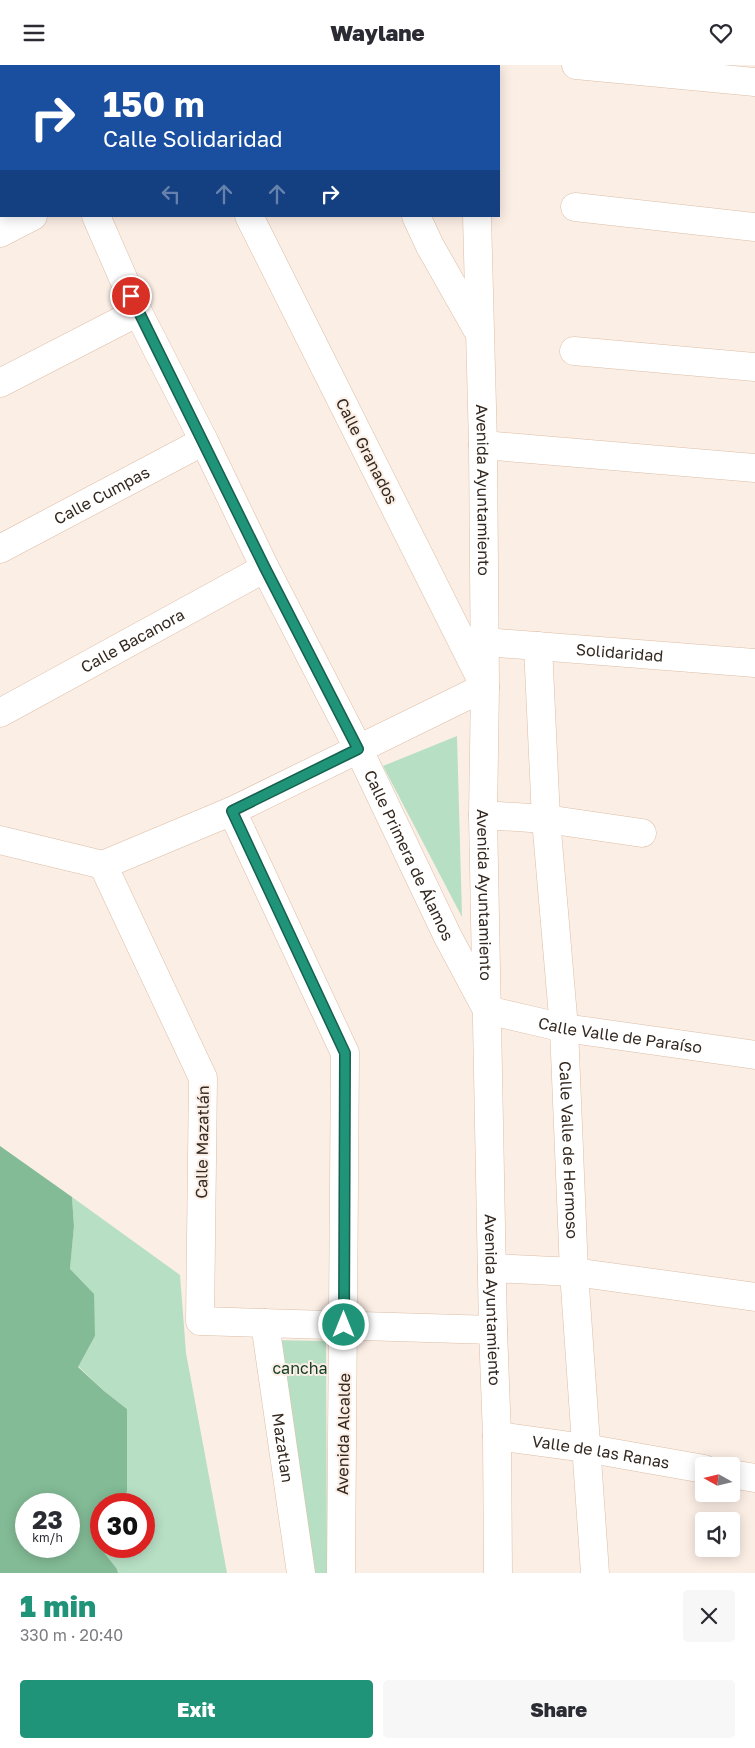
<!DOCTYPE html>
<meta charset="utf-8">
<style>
body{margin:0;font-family:"Golos Text",sans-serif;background:#f7f7f7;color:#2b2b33;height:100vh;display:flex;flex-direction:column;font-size:19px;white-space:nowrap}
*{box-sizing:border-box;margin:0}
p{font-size:16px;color:#7c7c81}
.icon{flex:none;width:28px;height:28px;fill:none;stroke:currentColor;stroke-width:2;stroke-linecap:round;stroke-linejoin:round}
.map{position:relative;height:1508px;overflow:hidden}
.panel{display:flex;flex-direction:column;background:#fff;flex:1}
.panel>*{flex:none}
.banner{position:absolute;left:0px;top:0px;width:500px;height:152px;box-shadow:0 2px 12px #0003;background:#1a4fa0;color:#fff;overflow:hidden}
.needle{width:32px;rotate:278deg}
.buttons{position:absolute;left:695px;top:1392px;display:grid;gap:10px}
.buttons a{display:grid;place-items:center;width:45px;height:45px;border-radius:5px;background:#fff;box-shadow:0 2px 12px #0003;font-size:25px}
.speed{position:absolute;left:15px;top:1428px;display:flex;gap:10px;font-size:25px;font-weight:700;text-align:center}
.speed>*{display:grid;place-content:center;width:65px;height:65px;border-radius:50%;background:#fff;box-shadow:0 2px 12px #0003;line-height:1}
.speed small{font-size:12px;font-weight:400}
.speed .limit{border:8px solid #d22;background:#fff;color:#111}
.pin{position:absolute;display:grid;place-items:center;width:42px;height:42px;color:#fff;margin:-21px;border:2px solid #fff;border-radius:50%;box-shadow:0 1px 5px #0007}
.me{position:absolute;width:55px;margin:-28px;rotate:0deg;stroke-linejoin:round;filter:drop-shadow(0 0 4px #0008)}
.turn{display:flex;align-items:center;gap:18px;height:105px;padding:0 20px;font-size:22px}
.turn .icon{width:65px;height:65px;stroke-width:2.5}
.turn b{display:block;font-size:35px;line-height:42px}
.lanes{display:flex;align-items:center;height:48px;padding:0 20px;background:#0003;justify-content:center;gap:25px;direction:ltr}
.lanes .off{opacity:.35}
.round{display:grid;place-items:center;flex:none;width:52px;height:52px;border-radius:5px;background:#f7f7f7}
.head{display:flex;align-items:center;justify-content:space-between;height:85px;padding:0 20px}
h1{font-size:30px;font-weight:800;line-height:38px;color:#209478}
.cta{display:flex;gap:10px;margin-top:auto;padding:10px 20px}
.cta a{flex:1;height:58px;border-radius:5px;background:#209478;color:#fff;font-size:20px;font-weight:800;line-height:58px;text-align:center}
.cta a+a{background:#f7f7f7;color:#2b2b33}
header{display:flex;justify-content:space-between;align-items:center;height:65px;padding:0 20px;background:#fff;font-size:22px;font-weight:800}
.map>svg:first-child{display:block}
</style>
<header><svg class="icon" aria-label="menu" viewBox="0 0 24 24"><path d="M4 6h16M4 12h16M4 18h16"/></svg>Waylane<svg class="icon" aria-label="heart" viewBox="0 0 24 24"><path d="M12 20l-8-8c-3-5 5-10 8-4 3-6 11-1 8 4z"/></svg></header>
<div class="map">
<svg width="755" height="1508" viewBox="0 0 755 1508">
<rect width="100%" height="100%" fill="#fbeee5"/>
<!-- green -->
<path fill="#b7dfc4" d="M457,671L462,852L383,701Z
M72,1132L180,1210L186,1288L227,1508H118L117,1504L100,1484L103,1481H144V1439H124L127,1426V1344L104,1326L78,1301L95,1271L70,1204L74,1161Z
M270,1275L326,1276L327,1508H310Z"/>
<!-- forest -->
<path fill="#83bb96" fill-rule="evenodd" d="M0,1081L72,1132L74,1161L70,1204L94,1229L95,1271L78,1302L104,1326L127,1344V1426L124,1439H101V1481H103L101,1484L117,1504L118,1508H0ZM26,1439H69V1481H26Z"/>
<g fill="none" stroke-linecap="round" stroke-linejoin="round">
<!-- minor casing -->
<g stroke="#dcbea6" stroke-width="29">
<g id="minor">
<path d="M173,0L174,1"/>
<path d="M342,0V1"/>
<path d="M576,0L755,17"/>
<path d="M26,1L29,0"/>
<path d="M481,1L482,0"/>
<path d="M0,14L1,13"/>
<path d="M575,142L755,162"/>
<path id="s1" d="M96,151L138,247L204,376L265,503L358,683L448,872L487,945L564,963L755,990"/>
<path d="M416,151L430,181L477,264"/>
<path id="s2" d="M477,151L483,380L485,622L483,750L493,1265L497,1371L498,1508"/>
<path d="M0,168L33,151"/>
<path d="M574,286L755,302"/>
<path d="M0,318L138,247"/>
<path d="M483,380L755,403"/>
<path id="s3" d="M0,484L204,376"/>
<path id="s4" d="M485,577L755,598"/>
<path id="s5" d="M538,581L546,754L564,963L574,1207L595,1508"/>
<path id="s6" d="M0,648L265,503"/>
<path d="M232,746L345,988L341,1508"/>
<path d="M483,750L546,754L642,768"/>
<path d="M0,775L103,800L232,746L485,622L249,151"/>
<path d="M103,800L203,1013L200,1256L493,1265"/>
<path d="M492,1203L574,1207L755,1232"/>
<path id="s7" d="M265,1258L301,1508"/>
<path id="s8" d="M497,1371L585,1383L704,1404"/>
<path d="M731,1409L755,1413"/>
</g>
</g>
<!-- minor -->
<use href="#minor" stroke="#fff" stroke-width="28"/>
</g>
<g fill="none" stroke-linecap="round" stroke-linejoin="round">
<!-- route casing -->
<g stroke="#15604e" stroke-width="12">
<path id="route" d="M131,231L265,503L358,684L232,746L345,988L344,1260"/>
</g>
<!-- route -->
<use href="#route" stroke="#209478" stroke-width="9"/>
</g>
<g text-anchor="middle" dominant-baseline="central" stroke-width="4" stroke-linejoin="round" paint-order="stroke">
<!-- street labels -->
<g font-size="16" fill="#342920" stroke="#fbeee5">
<text transform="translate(367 386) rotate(63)">Calle Granados</text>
<text stroke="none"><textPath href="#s2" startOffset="274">Avenida Ayuntamiento</textPath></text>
<text stroke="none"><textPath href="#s3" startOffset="115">Calle Cumpas</textPath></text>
<text stroke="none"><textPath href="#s6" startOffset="151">Calle Bacanora</textPath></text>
<text stroke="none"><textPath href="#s4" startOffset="135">Solidaridad</textPath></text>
<text stroke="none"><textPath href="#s1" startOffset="712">Calle Primera de Álamos</textPath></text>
<text stroke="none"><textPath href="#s2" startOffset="679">Avenida Ayuntamiento</textPath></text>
<text stroke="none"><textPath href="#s1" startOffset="1021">Calle Valle de Paraíso</textPath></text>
<text transform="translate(202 1077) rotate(-89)">Calle Mazatlán</text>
<text stroke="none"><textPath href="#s5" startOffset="505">Calle Valle de Hermoso</textPath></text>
<text stroke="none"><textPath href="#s2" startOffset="1084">Avenida Ayuntamiento</textPath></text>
<text transform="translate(343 1369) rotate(-89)">Avenida Alcalde</text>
<text stroke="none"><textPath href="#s7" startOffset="126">Mazatlan</textPath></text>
<text stroke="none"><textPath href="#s8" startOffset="105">Valle de las Ranas</textPath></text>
</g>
<!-- park labels -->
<g font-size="16" fill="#113d25" stroke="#fbeee5">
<text x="300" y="1303">cancha</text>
</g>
</g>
</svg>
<div class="buttons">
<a><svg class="needle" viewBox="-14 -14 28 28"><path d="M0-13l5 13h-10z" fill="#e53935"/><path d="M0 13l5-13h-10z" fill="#7c7c81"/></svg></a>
<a><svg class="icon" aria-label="sound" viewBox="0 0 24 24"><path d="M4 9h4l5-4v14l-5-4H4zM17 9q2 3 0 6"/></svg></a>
</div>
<div class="speed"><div>23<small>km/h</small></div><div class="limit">30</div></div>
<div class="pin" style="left:131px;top:231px;background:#d93025"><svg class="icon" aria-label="arrive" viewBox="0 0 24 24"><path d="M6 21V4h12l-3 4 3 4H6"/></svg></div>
<svg class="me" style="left:344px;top:1260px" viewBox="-20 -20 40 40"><circle r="17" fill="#209478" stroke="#fff" stroke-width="3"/><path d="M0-11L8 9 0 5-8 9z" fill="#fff"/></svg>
<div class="banner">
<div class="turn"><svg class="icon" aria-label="right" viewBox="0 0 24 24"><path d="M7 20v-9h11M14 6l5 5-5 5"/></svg><div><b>150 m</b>Calle Solidaridad</div></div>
<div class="lanes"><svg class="icon off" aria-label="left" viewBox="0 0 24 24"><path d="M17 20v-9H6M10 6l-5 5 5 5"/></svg><svg class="icon off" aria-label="ahead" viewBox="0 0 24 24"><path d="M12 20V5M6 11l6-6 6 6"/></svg><svg class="icon off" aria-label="ahead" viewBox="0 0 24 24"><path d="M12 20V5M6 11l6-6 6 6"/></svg><svg class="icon" aria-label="right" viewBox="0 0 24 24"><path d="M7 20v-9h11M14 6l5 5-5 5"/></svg></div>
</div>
</div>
<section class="panel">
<div class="head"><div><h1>1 min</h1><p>330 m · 20:40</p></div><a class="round"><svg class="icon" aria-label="close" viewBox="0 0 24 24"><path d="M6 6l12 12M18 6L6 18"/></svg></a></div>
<div class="cta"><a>Exit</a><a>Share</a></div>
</section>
